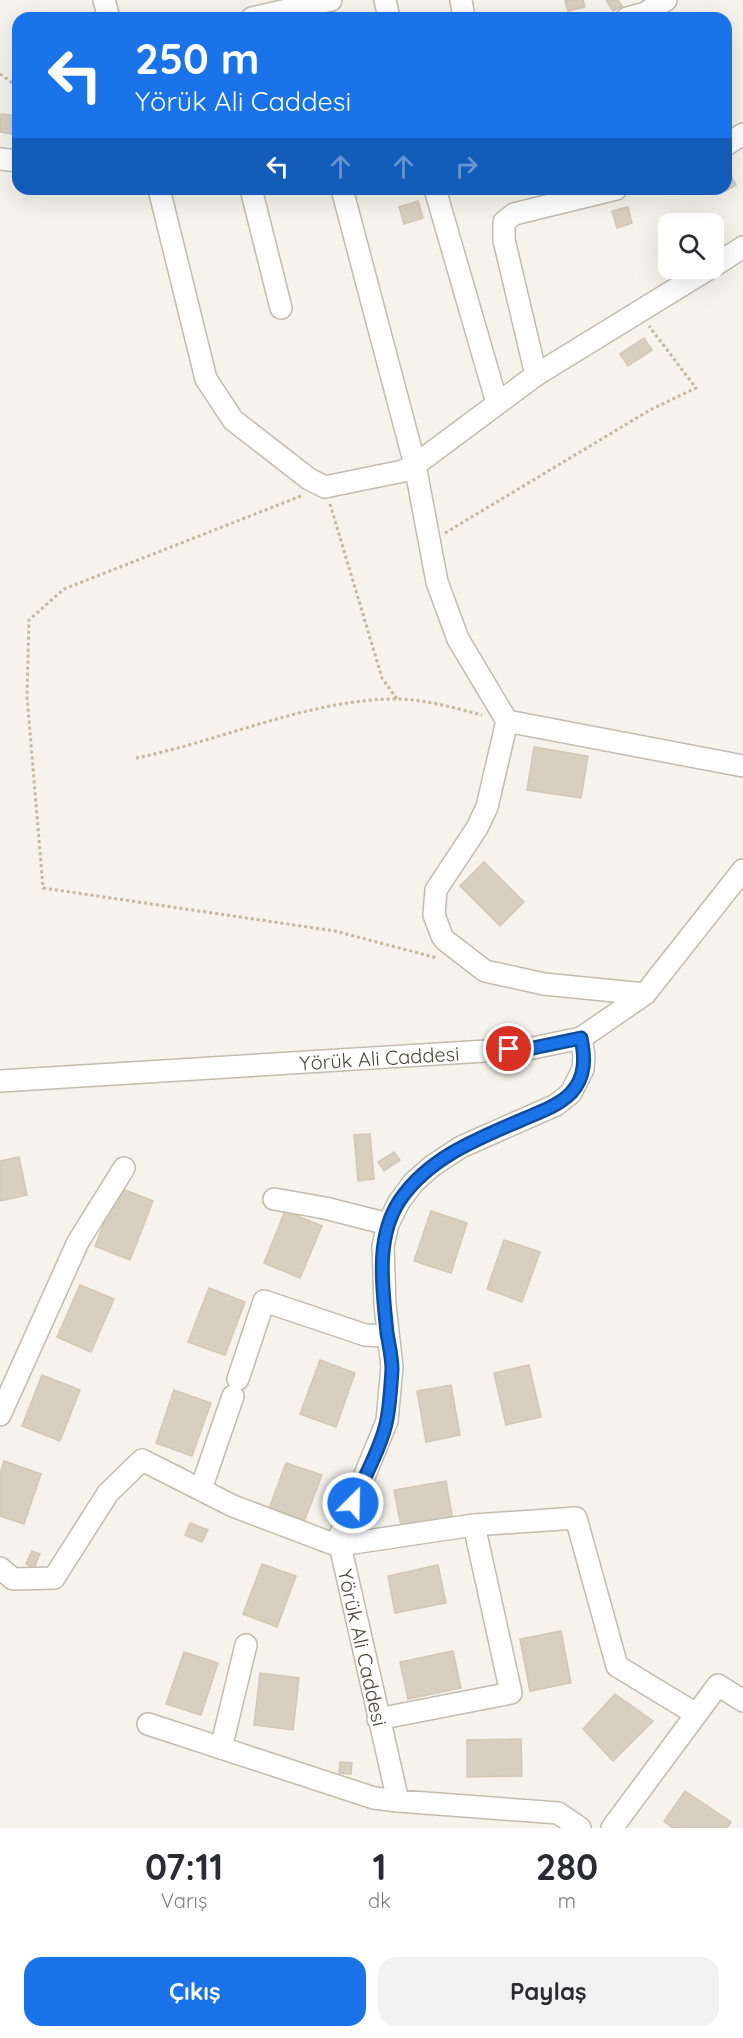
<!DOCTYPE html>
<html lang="tr">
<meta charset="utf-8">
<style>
body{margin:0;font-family:Quicksand,sans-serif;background:#f2f2f3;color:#2b2b33;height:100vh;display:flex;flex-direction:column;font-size:22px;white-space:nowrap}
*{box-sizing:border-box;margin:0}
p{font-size:20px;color:#7c7c81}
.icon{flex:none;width:33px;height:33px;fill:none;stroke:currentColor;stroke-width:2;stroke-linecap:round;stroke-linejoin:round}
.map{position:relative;height:1828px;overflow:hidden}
.side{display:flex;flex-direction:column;background:#fff;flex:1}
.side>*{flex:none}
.hud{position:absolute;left:12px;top:12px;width:720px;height:183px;border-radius:18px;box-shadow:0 6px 24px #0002;background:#1a73e8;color:#fff;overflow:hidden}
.tools{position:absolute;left:658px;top:213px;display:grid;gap:12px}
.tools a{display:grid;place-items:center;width:66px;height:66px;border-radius:12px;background:#fff;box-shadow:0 6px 24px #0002;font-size:30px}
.pin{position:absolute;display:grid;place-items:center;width:51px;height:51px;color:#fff;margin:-26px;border:3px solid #fff;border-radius:50%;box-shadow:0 2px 6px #0007}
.me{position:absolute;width:66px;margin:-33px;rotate:23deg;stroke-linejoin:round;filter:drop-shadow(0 0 4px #0008)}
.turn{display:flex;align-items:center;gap:21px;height:126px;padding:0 24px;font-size:27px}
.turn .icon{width:78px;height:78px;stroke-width:2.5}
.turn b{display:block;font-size:42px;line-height:51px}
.lanes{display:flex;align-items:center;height:57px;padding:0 24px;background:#0003;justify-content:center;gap:30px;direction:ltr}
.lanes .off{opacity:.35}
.eta{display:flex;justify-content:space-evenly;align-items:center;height:102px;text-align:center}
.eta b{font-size:36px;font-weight:700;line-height:42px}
.action{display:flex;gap:12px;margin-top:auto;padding:12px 24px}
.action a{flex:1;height:69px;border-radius:18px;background:#1a73e8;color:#fff;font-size:24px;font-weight:700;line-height:69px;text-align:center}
.action a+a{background:#f2f2f3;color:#2b2b33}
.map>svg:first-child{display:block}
</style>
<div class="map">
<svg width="743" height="1828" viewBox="0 0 743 1828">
<rect width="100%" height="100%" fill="#f6f3ec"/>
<!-- building -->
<path fill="#d8cfc1" stroke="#d3c7b4" stroke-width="1.5" d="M572,0H583L585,7L568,11L565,1Z
M606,0H618L622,6L613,11Z
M1,114L16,116L12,134L0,132Z
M729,172L736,185L726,191V173Z
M418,201L423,218L404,224L399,207Z
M628,207L632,223L617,228L612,211Z
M644,338L652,350L628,366L620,354Z
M534,747L588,756L581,798L527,790Z
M484,862L524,902L500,926L460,886Z
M370,1134L374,1179L358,1181L354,1135Z
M394,1152L400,1160L384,1171L378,1162Z
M19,1157L27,1195L0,1201V1161Z
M118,1187L153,1201L130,1260L95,1246Z
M285,1211L322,1226L300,1278L264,1263Z
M431,1211L467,1223L451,1273L414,1261Z
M504,1240L540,1252L522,1302L487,1289Z
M80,1285L114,1299L91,1352L57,1337Z
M209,1288L245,1302L225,1355L188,1342Z
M320,1360L355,1373L336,1427L300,1414Z
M529,1365L541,1417L506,1425L494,1373Z
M42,1375L80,1390L60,1441L22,1426Z
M451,1385L460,1435L426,1442L417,1391Z
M174,1390L211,1403L192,1456L156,1443Z
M4,1461L41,1474L24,1524L0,1516V1474Z
M286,1463L322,1475L302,1527L267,1514Z
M446,1481L453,1521L402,1531L394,1490Z
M190,1523L208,1530L202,1542L185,1535Z
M32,1551L40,1554L34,1568L26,1564Z
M262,1564L296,1576L277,1627L243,1614Z
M438,1565L446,1603L395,1613L388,1576Z
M561,1631L571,1683L530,1691L520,1639Z
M453,1651L461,1688L408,1699L400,1662Z
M184,1652L218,1663L201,1715L166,1704Z
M260,1673L299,1678L293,1730L254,1725Z
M615,1694L653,1721L613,1761L583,1729Z
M521,1739L522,1776L467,1777V1740Z
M340,1762L352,1763L351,1774L339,1773Z
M685,1791L731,1822L727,1828H673L664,1821Z"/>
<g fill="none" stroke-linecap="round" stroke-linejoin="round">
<!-- minor casing -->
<g stroke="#c2bbae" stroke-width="24">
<g id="minor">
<path d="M104,0L109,18"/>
<path d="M385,0L389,18"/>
<path d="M461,0L464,18"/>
<path d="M252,18L331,0"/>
<path d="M627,18L645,13L666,0"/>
<path d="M726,145L743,134"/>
<path d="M0,159L18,161"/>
<path d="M159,189L206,379L233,420L309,479L325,487L403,471L415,465L536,375L710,268"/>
<path d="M251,189L281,308"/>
<path d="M342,189L415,465L437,582L458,639L507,721L487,807L477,828L436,890L434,915L442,936L446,941L485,971L544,984L645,994"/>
<path d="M435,189L497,403"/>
<path d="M714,266L743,247"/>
<path d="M536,375L504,240V222L514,214L616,189"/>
<path d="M507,721L743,766"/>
<path d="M581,1038L645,994L743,870"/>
<path id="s1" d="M0,1081L533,1048L581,1038L584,1056L583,1069L571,1093L556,1105L461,1147L432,1166L413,1183L399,1202L388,1224L383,1246L385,1305L392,1367L387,1421L336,1545H340L398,1801L558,1813L580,1828"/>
<path d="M274,1199L325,1208L388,1224"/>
<path d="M238,1379L264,1301L365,1335L388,1336"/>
<path d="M0,1415L78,1242L124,1168"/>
<path d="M201,1489L233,1396"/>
<path d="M340,1545L474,1525"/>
<path d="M0,1568L13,1579L54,1578L108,1493L142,1460L233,1506L336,1545"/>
<path d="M378,1719L511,1693L474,1525L576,1518L617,1666L696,1714"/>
<path d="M148,1724L374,1798L398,1801"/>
<path d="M221,1748L246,1645"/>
<path d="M612,1828L718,1685L743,1701"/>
</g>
</g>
<!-- path -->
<path stroke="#c4b79f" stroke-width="3" stroke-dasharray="3 3" stroke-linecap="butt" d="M0,74L18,87
M301,496L64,589L29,620L27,696L43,888L335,931L437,958
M330,504L382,678L397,699
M445,533L650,410L696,388L649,326
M136,758C221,741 310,699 396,699C424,699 455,708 482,715"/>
<!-- minor -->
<use href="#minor" stroke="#fff" stroke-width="21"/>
</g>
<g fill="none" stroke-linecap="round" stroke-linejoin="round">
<!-- route casing -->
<g stroke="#114b97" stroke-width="15">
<path id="route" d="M353,1503C363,1480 383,1443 387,1419C390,1403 391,1386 392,1369C392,1358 389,1345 387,1333C383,1290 374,1239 400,1200C428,1159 474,1140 519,1121C537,1113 557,1107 571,1093C586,1077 585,1057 581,1038L533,1048L509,1049"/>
</g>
<!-- route -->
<use href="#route" stroke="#1a73e8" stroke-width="10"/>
</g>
<g text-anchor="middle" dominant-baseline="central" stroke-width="5" stroke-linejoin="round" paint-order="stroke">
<!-- street labels -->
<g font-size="20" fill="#4b4439" stroke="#fff">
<text stroke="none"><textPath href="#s1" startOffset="380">Yörük Ali Caddesi</textPath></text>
<text stroke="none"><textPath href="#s1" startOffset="1314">Yörük Ali Caddesi</textPath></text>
</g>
</g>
</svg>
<div class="tools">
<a><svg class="icon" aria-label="search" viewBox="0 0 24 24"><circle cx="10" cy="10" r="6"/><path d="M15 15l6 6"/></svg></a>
</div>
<div class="pin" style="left:509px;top:1049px;background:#d93025"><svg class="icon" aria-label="arrive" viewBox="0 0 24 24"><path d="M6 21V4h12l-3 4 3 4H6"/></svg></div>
<svg class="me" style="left:353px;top:1503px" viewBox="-20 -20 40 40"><circle r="17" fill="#1a73e8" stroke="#fff" stroke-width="3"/><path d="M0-11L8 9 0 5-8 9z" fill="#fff"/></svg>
<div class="hud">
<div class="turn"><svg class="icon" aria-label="left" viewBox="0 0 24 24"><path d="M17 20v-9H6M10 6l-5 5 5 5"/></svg><div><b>250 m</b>Yörük Ali Caddesi</div></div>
<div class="lanes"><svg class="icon" aria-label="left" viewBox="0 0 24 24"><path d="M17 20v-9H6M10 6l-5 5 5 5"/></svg><svg class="icon off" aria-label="ahead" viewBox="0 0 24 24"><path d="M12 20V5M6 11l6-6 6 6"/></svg><svg class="icon off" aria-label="ahead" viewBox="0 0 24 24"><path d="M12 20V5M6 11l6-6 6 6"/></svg><svg class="icon off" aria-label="right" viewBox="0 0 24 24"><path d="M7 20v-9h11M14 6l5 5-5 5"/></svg></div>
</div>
</div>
<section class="side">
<div class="eta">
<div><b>07:11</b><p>Varış</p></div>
<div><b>1</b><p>dk</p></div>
<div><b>280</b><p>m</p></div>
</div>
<div class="action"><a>Çıkış</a><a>Paylaş</a></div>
</section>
